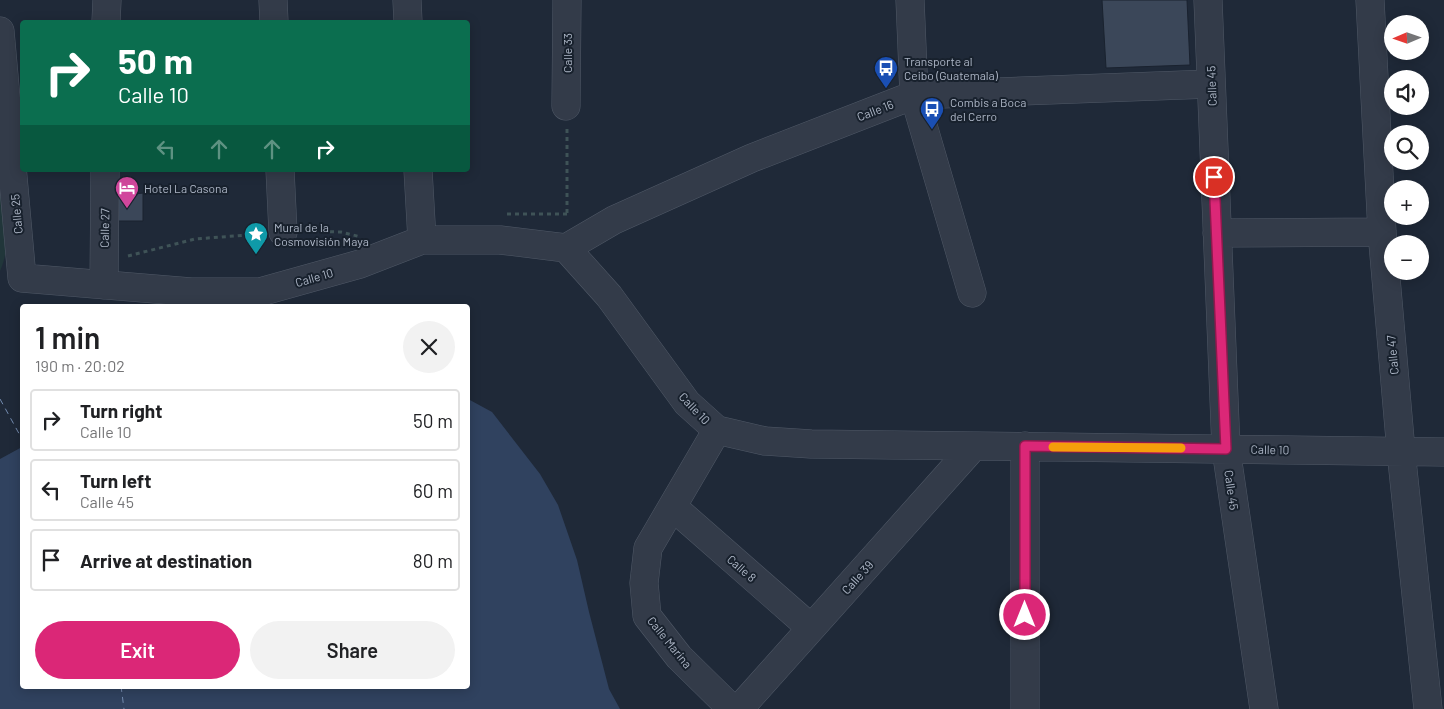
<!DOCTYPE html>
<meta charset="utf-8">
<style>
body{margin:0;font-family:Barlow,sans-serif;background:#f2f2f2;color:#202124;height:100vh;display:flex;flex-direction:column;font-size:19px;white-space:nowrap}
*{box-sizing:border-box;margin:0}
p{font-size:16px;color:#757577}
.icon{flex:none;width:28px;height:28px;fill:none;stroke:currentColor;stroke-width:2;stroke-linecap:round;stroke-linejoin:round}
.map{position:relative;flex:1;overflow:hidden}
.side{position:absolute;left:20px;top:304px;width:450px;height:385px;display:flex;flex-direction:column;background:#fff;border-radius:5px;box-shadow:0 2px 12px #0003}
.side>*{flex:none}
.top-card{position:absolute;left:20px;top:20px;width:450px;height:152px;border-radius:5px;box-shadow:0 2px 12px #0003;background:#0b6e4f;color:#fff;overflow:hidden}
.needle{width:32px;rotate:268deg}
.buttons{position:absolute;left:1384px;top:15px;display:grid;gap:10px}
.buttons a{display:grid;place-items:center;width:45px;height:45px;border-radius:50%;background:#fff;box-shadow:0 2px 12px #0003;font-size:25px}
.pin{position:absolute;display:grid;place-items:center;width:42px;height:42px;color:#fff;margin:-21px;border:2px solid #fff;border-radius:50%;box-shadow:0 1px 5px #0007}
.me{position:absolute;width:55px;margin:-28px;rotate:0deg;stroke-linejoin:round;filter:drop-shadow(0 0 4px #0008)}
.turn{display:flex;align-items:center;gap:18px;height:105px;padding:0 15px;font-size:22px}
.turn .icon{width:65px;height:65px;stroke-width:2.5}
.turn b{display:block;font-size:35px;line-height:42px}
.lanes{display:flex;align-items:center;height:48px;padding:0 15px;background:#0003;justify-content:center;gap:25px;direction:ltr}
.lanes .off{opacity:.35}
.round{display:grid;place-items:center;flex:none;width:52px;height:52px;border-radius:26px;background:#f2f2f2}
.overview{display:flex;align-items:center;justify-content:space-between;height:85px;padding:0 15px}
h1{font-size:30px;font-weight:600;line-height:38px}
.cta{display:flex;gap:10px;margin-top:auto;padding:10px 15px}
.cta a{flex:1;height:58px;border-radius:30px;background:#db2777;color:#fff;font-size:20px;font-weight:600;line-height:58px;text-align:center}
.cta a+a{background:#f2f2f2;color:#202124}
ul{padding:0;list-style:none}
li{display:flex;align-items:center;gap:15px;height:62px;margin:0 10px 8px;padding:0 5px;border:2px solid #e0e0e0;border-radius:5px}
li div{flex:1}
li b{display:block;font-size:19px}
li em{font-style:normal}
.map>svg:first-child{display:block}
</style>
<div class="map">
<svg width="1444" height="709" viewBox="0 0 1444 709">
<rect width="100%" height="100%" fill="#1f2938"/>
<!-- green -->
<path fill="#21363a" d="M0,190C4,218 12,245 0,271Z"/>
<!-- water -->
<path fill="#30425f" d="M468,399L492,412L540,474L558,505L577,560L589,612L609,689L620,709H0V459L22,447V686H468Z"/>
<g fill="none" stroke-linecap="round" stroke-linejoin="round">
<!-- ferry -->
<path stroke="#748cb0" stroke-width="1" stroke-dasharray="6 5" stroke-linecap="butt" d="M0,399L22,439
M121,686L124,709"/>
</g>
<!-- building -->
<path fill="#3b4759" stroke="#1a222f" d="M1102,0H1187L1190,65L1106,68Z
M143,193V221H114L110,197Z"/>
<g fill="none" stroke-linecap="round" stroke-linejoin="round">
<!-- minor casing -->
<g stroke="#505967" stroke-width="29">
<path id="minor" d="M273,0L274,22
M407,0L408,22
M910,0L914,95L972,293
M1208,0L1226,449L1264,709
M1370,0L1382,232L1401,451L1428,709
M106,22L107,0
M0,31L22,278L191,292H260L360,264L422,240H500L566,248L609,296L687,403L717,430L765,441L811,444L1444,452
M566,106L567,0
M280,170L283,232
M418,170L422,240
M1217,233L1382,232
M566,248L614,220L752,158L914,95L1210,84
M104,285L105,170
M717,430L648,548L644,583L647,616L679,657L732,709
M673,507L811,628
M739,709L974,446
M1025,709V446"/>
</g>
<!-- path -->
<path stroke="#3f5357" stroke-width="3" stroke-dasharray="4 4" stroke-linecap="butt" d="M567,129V215
M507,214H567
M306,231L341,232L361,237
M128,256L195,239L260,234"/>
<!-- minor -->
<use href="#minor" stroke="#333b49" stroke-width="28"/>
</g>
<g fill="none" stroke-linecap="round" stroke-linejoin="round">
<!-- route casing -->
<g stroke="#8e194d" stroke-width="12">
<path id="route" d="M1025,615V446L1226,449L1214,177"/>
</g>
<!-- route -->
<use href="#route" stroke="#db2777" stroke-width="9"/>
<!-- slow -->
<path stroke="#f59e0b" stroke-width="9" d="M1053,447L1181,448"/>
</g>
<!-- icons -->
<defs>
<g id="bus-pin" transform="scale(1.25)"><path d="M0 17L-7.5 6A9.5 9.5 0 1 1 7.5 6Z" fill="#1a4fb4" stroke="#18212d"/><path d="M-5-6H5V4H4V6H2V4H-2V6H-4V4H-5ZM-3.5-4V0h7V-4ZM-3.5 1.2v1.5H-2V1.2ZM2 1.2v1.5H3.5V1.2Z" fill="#fff"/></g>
<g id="hotel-pin" transform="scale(1.25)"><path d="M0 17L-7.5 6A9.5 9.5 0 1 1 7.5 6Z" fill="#d1479c" stroke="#18212d"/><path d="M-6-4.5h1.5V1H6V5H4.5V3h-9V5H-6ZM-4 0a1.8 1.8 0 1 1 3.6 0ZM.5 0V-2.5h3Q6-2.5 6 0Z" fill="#fff"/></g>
<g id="sight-pin" transform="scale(1.25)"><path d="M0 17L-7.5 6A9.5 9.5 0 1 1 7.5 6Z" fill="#0f9aa8" stroke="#18212d"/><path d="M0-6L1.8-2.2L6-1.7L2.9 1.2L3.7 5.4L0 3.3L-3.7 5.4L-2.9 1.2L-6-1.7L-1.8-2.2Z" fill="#fff"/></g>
</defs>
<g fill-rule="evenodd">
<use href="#bus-pin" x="886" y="68"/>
<use href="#bus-pin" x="932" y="109"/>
<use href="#hotel-pin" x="127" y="188"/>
<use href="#sight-pin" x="256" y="234"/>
</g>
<g text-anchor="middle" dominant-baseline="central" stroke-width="4" stroke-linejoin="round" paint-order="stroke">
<!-- street labels -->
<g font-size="12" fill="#adb6c6" stroke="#18212d">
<text transform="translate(567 53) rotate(-90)">Calle 33</text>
<text transform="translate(1211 86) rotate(-92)">Calle 45</text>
<text transform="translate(875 110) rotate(-21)">Calle 16</text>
<text transform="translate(16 214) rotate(-95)">Calle 25</text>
<text transform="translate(104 228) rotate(-89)">Calle 27</text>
<text transform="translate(314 277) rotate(-16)">Calle 10</text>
<text transform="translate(1392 355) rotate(-95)">Calle 47</text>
<text transform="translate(695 408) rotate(46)">Calle 10</text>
<text transform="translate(1270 449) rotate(1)">Calle 10</text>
<text transform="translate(1232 490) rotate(82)">Calle 45</text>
<text transform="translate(742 568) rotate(41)">Calle 8</text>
<text transform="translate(857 577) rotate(-48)">Calle 39</text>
<text transform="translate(670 642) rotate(51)">Calle Marina</text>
</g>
<!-- poi labels -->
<g font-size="12" fill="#adb6c6" stroke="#18212d" text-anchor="start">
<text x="904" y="61">Transporte al<tspan x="904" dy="14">Ceibo (Guatemala)</tspan></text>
<text x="950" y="102">Combis a Boca<tspan x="950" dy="14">del Cerro</tspan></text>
<text x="144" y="188">Hotel La Casona</text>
<text x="274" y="227">Mural de la<tspan x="274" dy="14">Cosmovisión Maya</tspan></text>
</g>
</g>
</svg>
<div class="buttons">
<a><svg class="needle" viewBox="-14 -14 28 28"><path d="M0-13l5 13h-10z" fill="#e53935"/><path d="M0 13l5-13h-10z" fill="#757577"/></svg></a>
<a><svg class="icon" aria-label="sound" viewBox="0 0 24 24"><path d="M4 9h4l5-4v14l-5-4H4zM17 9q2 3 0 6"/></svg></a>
<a><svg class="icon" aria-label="search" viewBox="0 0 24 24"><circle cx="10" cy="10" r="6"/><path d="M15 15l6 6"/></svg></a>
<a>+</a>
<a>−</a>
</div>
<div class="pin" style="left:1214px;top:177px;background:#d93025"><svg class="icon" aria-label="arrive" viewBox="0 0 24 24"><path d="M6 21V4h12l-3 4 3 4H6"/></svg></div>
<svg class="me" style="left:1025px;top:615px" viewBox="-20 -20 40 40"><circle r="17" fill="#db2777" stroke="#fff" stroke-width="3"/><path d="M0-11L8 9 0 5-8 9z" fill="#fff"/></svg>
<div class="top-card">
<div class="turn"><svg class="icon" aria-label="right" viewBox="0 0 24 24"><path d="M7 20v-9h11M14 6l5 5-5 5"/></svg><div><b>50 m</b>Calle 10</div></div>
<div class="lanes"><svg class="icon off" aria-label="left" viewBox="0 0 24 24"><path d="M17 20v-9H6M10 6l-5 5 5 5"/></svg><svg class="icon off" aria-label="ahead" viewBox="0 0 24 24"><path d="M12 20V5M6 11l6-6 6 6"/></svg><svg class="icon off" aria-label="ahead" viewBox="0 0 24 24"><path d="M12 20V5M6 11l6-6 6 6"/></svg><svg class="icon" aria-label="right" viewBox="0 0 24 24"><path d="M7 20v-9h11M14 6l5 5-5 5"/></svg></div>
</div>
<section class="side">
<div class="overview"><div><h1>1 min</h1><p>190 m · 20:02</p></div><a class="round"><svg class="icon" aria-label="close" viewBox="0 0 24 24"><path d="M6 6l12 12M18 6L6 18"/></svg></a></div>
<ul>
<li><svg class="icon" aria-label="right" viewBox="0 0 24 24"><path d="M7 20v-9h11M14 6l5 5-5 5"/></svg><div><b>Turn right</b><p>Calle 10</p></div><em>50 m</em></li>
<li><svg class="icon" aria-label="left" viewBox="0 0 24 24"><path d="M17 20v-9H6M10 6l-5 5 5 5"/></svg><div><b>Turn left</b><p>Calle 45</p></div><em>60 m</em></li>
<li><svg class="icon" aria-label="arrive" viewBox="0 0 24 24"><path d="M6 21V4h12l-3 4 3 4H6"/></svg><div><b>Arrive at destination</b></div><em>80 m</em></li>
</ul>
<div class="cta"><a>Exit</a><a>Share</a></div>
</section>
</div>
